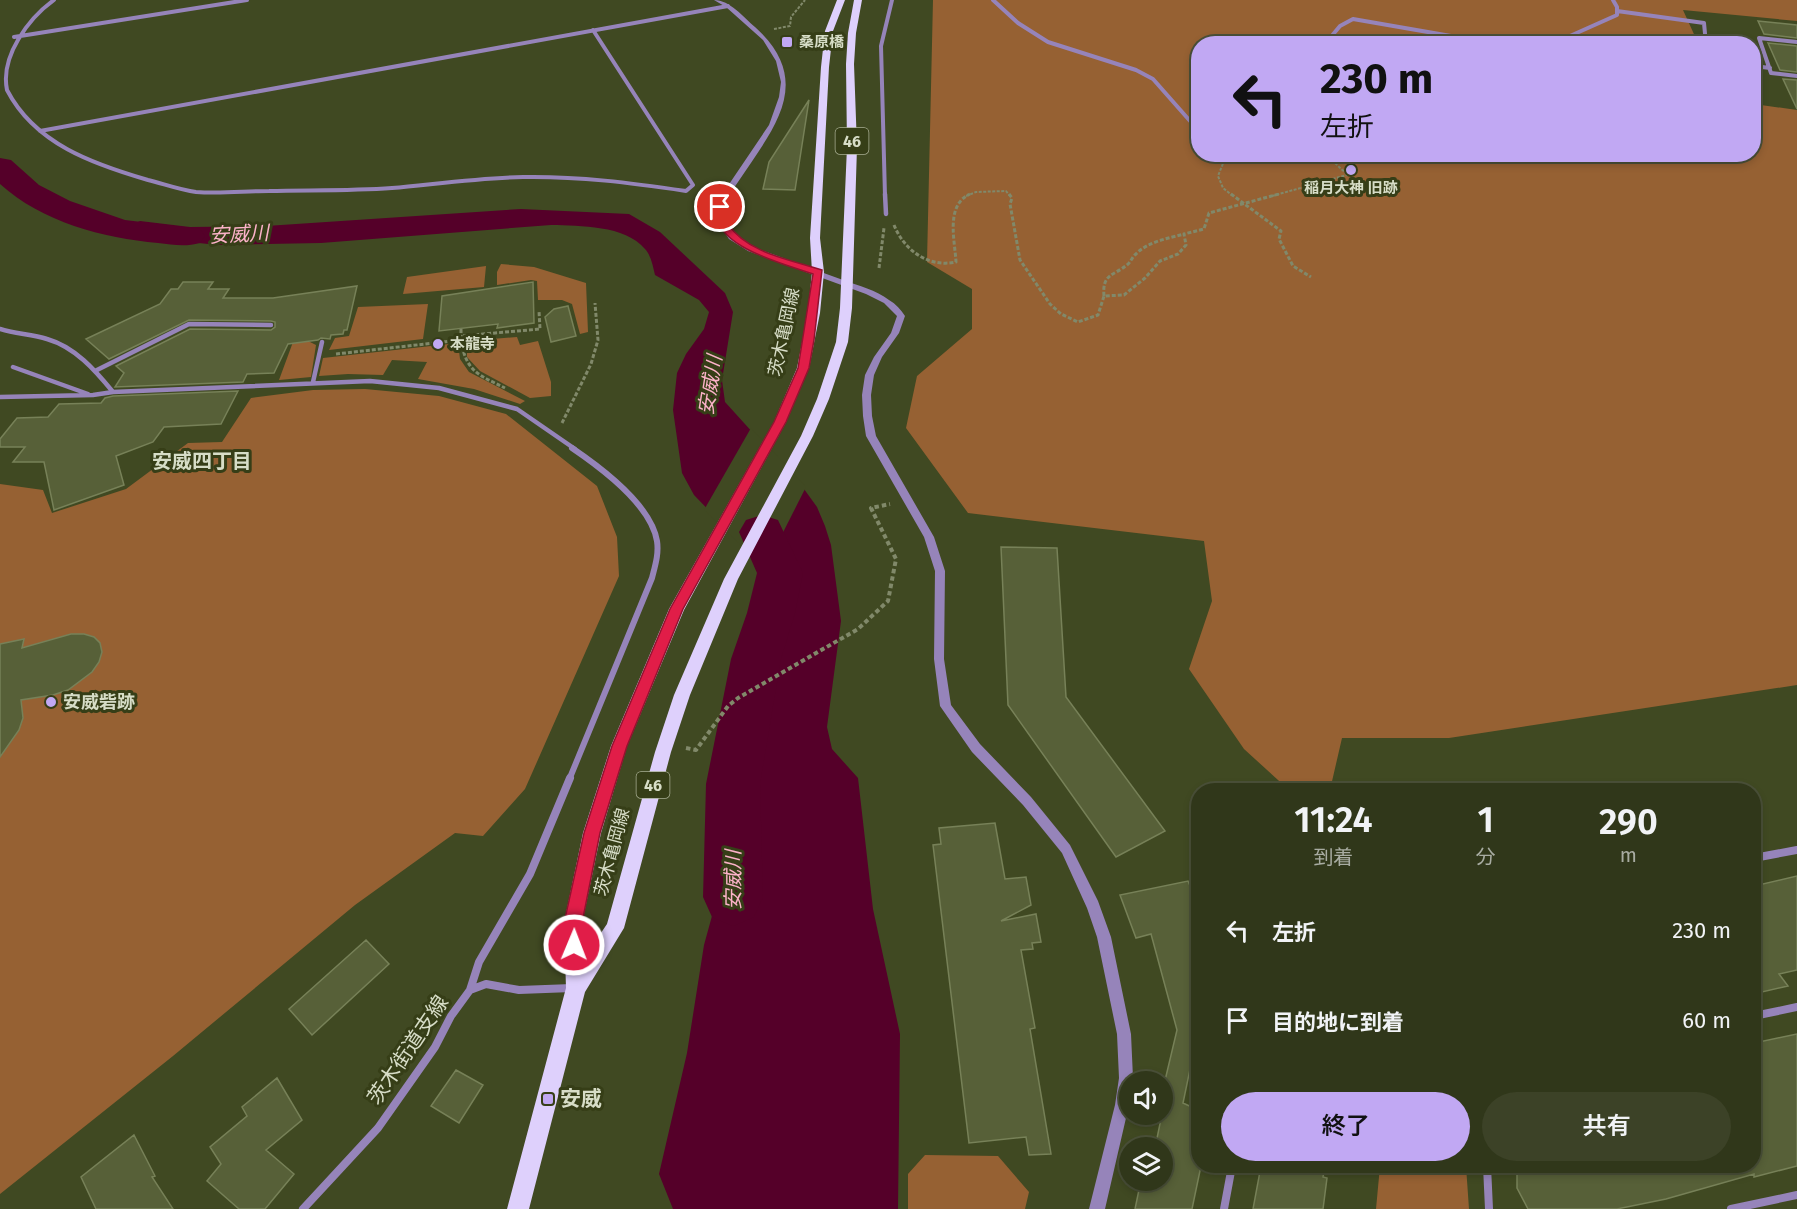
<!DOCTYPE html>
<html lang="ja">
<meta charset="utf-8">
<style>
body{margin:0;font-family:"Fira Sans","Noto Sans JP",sans-serif;background:#3c4227;color:#f1f3f6;height:100vh;display:flex;flex-direction:column;font-size:22px;white-space:nowrap}
*{box-sizing:border-box;margin:0}
p{font-size:20px;color:#a8aca2}
.icon{flex:none;width:33px;height:33px;fill:none;stroke:currentColor;stroke-width:2;stroke-linecap:round;stroke-linejoin:round}
.map{position:relative;flex:1;overflow:hidden}
.panel{position:absolute;left:1191px;top:783px;width:570px;height:390px;display:flex;flex-direction:column;background:#30371a;border-radius:24px;box-shadow:0 3px 9px #0003,0 0 0 2px #4b5139}
.panel>*{flex:none}
.banner{position:absolute;left:1191px;top:36px;width:570px;height:126px;border-radius:24px;box-shadow:0 3px 9px #0003,0 0 0 2px #4b5139;background:#c1a8f3;color:#111;overflow:hidden}
.controls{position:absolute;left:1119px;top:1071px;display:grid;gap:12px}
.controls a{display:grid;place-items:center;width:54px;height:54px;border-radius:50%;background:#30371a;box-shadow:0 3px 9px #0003,0 0 0 2px #4b5139;font-size:30px}
.pin{position:absolute;display:grid;place-items:center;width:51px;height:51px;color:#fff;margin:-26px;border:3px solid #fff;border-radius:50%;box-shadow:0 2px 6px #0007}
.me{position:absolute;width:66px;margin:-33px;rotate:1deg;stroke-linejoin:round;filter:drop-shadow(0 0 4px #0008)}
.turn{display:flex;align-items:center;gap:21px;height:126px;padding:0 30px;font-size:27px}
.turn .icon{width:78px;height:78px;stroke-width:2.5}
.turn b{display:block;font-size:42px;line-height:51px}
.eta{display:flex;justify-content:space-evenly;align-items:center;height:102px;text-align:center}
.eta b{font-size:36px;font-weight:600;line-height:42px}
.primary-button{display:flex;gap:12px;margin-top:auto;padding:12px 30px}
.primary-button a{flex:1;height:69px;border-radius:36px;background:#c1a8f3;color:#111;font-size:24px;font-weight:600;line-height:69px;text-align:center}
.primary-button a+a{background:#3c4227;color:#f1f3f6}
ul{padding:0;list-style:none}
li{display:flex;align-items:center;gap:18px;height:90px;padding:0 30px}
li div{flex:1}
li b{display:block;font-size:22px}
li em{font-style:normal}
.map>svg:first-child{display:block}
</style>
<div class="map">
<svg width="1797" height="1209" viewBox="0 0 1797 1209">
<rect width="100%" height="100%" fill="#404922"/>
<!-- green -->
<path fill="#966133" d="M933,0H1797V21L1683,10L1698,43L1198,44V154H1754V104L1797,110V685L1449,738H1342L1330,790H1289L1244,749L1189,669L1212,601L1204,541L968,513L906,428L917,376L972,329V289L927,262Z
M501,264L534,267L586,283L588,332L580,334L572,304L562,300H538L537,281L531,280L497,285V272Z
M486,266L484,287L403,294L407,277Z
M428,304L423,339L329,350L335,338L349,336L358,307Z
M517,337L520,345L538,341L551,382V396L530,398L480,371L467,357V341Z
M293,342H310L316,345L311,377L279,380Z
M458,343L460,359L469,372L525,401L520,404L474,389L418,379L427,362L392,360L383,375L348,374L319,376L323,358Z
M365,389L439,396L506,414L597,486L617,537L619,576L525,789L483,836L455,833L355,905L173,1056L0,1194V484L43,490L52,513L126,489L188,443L222,442L251,398L313,390Z
M925,1155L998,1156L1029,1192L1025,1209H908V1174Z
M1380,1166H1466L1469,1209H1376Z"/>
<!-- water -->
<path fill="#550029" d="M521,209L629,214L660,232L725,293L733,312L722,380L725,402L804,489L817,507L825,526L831,545L841,621L827,727L832,749L858,778L873,909L900,1034L898,1209H673L659,1174L687,1053L704,945L729,854L756,706L775,628L776,594L766,563L726,528L694,495L682,473L673,410L677,373L686,354L704,329L709,312L699,300L655,275C653,267 651,255 645,249C625,225 580,226 551,225L321,243L218,245L120,235L121,230L140,221L190,227L266,226Z"/>
<!-- pier -->
<path fill="#404922" d="M751,428L806,487L765,568L704,510Z"/>
<g fill="none" stroke-linecap="round" stroke-linejoin="round">
<!-- river -->
<path fill="#550029" fill-rule="evenodd" d="M0,158L11,160L39,185L70,201L125,220L200,229L205,236L200,243C186,247 173,245 158,243C103,238 42,222 0,184Z
M762,515L778,520L803,573L795,613L781,659L760,784L763,897L754,917L733,926L712,917L703,897L706,784L731,659L747,613L757,573L739,532L746,520Z"/>
</g>
<!-- building -->
<path fill="#576038" stroke="#778158" stroke-width="1.5" d="M1758,21L1797,25V38L1764,34Z
M1768,43L1797,46V72L1780,70Z
M1783,79L1797,80V109Z
M809,100L795,190L763,189L769,162Z
M183,282H213L208,289H229L223,298H273L357,286L347,330H344L343,334L331,335L330,339L321,338L318,340L288,344L274,373L247,374L243,382L115,387L124,373L116,366L190,329L271,330L275,327V322L271,321L189,320L109,359L86,339L160,304L171,289H178Z
M533,282L534,323L497,328L498,324L439,331L442,296Z
M568,306L576,336L551,342L545,317L554,309Z
M238,391L221,424L164,427L153,442L116,456L124,485L54,510L44,462H13L25,447H0V439L17,418L48,417L59,404L101,403L105,398L113,396Z
M1001,547L1057,548L1066,697L1165,831L1116,857L1008,705Z
M71,634H84L94,637L100,643L102,652L99,662L92,672L68,690L53,695L21,700L23,718L19,730L0,757V644L24,639L22,648Z
M995,823L1005,879L1026,877L1031,905L1001,921L1036,914L1041,942L1032,943L1033,949L1021,950L1035,1028L1030,1029L1051,1154L1029,1155L1026,1137L969,1143L933,845L941,844L939,828Z
M1797,876V970L1779,974L1788,986L1762,992L1754,980V886Z
M1188,881L1198,905V1058L1193,1055L1183,1103L1198,1110V1166H1201L1192,1209H1135L1141,1180H1162V1148H1155L1162,1114V1093L1177,1030L1151,934L1136,938L1120,895Z
M366,940L389,964L312,1035L289,1009Z
M1797,1034V1166L1754,1177V1174L1666,1199L1617,1209H1528L1517,1188V1166H1754V1043Z
M456,1070L483,1085L459,1123L431,1106Z
M277,1078L302,1120L266,1150L294,1174L265,1209H239L207,1181L221,1164L210,1147L247,1116L242,1107Z
M134,1135L155,1176L152,1177L173,1209H96L81,1177Z
M1261,1166H1325L1323,1177L1327,1178L1323,1209H1253Z"/>
<g fill="none" stroke-linecap="round" stroke-linejoin="round">
<!-- path-far2 -->
<path stroke="#81896a" stroke-width="2" stroke-dasharray="3 1.5" stroke-linecap="butt" d="M774,29L790,26L791,17L805,0
M1325,154L1348,175
M966,196L976,192L1006,191L1010,196
M1233,196L1223,188L1218,176L1224,161L1243,154
M1272,196L1354,173"/>
<!-- path-far1 -->
<path stroke="#81896a" stroke-width="3" stroke-dasharray="4 2" stroke-linecap="butt" d="M1009,194L1012,198L1010,204L1020,260L1050,304L1061,314L1078,322L1098,315L1104,296L1124,295L1145,278L1160,261L1178,254L1186,245L1184,234L1204,229L1209,213L1279,194
M1231,194L1281,231L1279,239L1293,266L1311,277
M894,225C904,250 928,268 956,262C955,241 945,205 970,194
M879,268L884,228
M1104,296C1102,274 1113,276 1127,265C1131,262 1132,257 1136,254C1147,242 1169,238 1184,234
M461,329V336
M461,340C466,372 479,375 505,388
M336,354L461,340V336L540,329L539,311
M562,423L591,364L598,340L595,303"/>
<!-- path -->
<path stroke="#81896a" stroke-width="4" stroke-dasharray="4.5 3" stroke-linecap="butt" d="M686,748L696,750L728,706L738,698L858,629L888,601L896,559L871,508L890,504"/>
<!-- minor-far3 -->
<path stroke="#9684ba" stroke-width="4" d="M54,0C29,18 0,56 7,90C35,144 93,164 148,180C164,184 180,190 196,192C221,194 245,191 269,191C310,190 351,191 392,188C436,184 479,178 523,177C578,176 632,183 686,191L693,185L593,30
M993,0L1018,23L1048,42L1136,70L1153,79L1198,130
M1617,11L1704,23L1706,44
M14,37L247,0
M1797,42L1759,38L1771,73L1797,76
M1325,44L1340,26L1353,19L1497,44
M1552,44L1617,15V7L1613,0
M1754,66L1770,68
M40,131L728,6
M885,196L881,46L892,0"/>
<!-- minor-far2 -->
<path stroke="#9684ba" stroke-width="4.5" d="M885,194L886,214
M0,329C15,334 32,334 47,339C75,347 95,370 113,392L370,381L439,388L517,409L575,449
M13,367L88,394
M95,371L189,324L271,325
M313,382L322,342
M0,397L93,395L113,392"/>
<!-- minor-far1 -->
<path stroke="#9684ba" stroke-width="6" d="M569,780L652,578C655,566 659,554 657,541C651,505 600,467 572,448"/>
<!-- minor -->
<path stroke="#9684ba" stroke-width="8" d="M1754,858L1797,850
M470,990L479,962L530,874L570,778
M1754,1016L1797,1007
M1487,1166L1489,1209
M303,1209L378,1128L435,1047L451,1016L470,990L486,984L519,990L572,988
M1224,1209L1232,1166
M1731,1209L1797,1195"/>
<!-- tertiary -->
<path fill="#9684ba" fill-rule="evenodd" d="M714,0C730,0 743,17 755,27C816,82 773,129 738,182C729,195 720,207 726,223C735,242 757,249 775,255C797,263 820,272 843,280C859,286 876,290 889,300C896,304 901,310 905,316L899,333L882,357L874,375L871,395L872,416L876,436L934,537L945,571L944,659L951,705L980,744L1031,797L1070,845L1098,901L1111,937L1131,1034L1133,1078V1082H1130L1129,1105L1105,1209H1089L1115,1105L1119,1078L1117,1034L1097,937L1087,908L1062,853L1023,805L972,752L940,706L934,659L935,571L924,537L866,436L863,416L862,395L865,375L874,357L891,333L897,316L884,303L866,294L748,251L729,239L718,222L717,202L769,125L779,97L781,82L776,61L763,40L726,7Z"/>
<!-- primary -->
<path fill="#ded0fc" fill-rule="evenodd" d="M837,0H845L833,31L829,67L820,238L824,272L820,313L809,368L786,422L684,610L627,746L601,833L582,923L584,958L607,924L655,752L674,695L724,579L801,436L817,399L836,342L840,308L847,147L846,64L848,33L854,0H862L856,33L854,64L857,147L852,308L848,342L829,399L813,436L738,579L690,695L671,752L624,928L585,992L529,1209H507L566,988L564,923L583,833L611,746L669,609L774,422L797,368L808,313L812,272L810,238L821,67L825,31Z"/>
</g>
<!-- route -->
<path fill="#e11d48" stroke="#92132f" stroke-width="1.5" d="M717,205H723C726,211 725,218 728,224C747,253 791,260 822,270L814,340L809,368L786,422L683,609L627,746L600,833L582,923L583,945L580,951L574,954L568,951L564,923L584,833L612,746L670,609L774,422L798,368L813,274C785,264 707,246 717,205Z"/>
<!-- markers -->
<g fill="#c1a8f3" stroke="#363e17" stroke-width="2">
<rect x="781" y="36" width="12" height="12" rx="3"/>
<circle cx="1351" cy="170" r="6"/>
<circle cx="438" cy="344" r="6"/>
<circle cx="51" cy="702" r="6"/>
<rect x="542" y="1093" width="12" height="12" rx="3"/>
</g>
<g text-anchor="middle" dominant-baseline="central" stroke-width="6" stroke-linejoin="round" paint-order="stroke">
<!-- far-poi labels -->
<g font-size="15" font-weight="bold" fill="#d7ddc7" stroke="#363e17" text-anchor="start">
<text x="799" y="42">桑原橋</text>
<text x="1351" y="188" text-anchor="middle">稲月大神 旧跡</text>
<text x="450" y="344">本龍寺</text>
</g>
<!-- shield labels -->
<g fill="#363e17" stroke="#a7ad92" stroke-width="1.5">
<rect x="835.5" y="128" width="33" height="26" rx="4.5"/>
<rect x="636.5" y="772" width="33" height="26" rx="4.5"/>
</g>
<g font-size="16" font-weight="bold" fill="#d7ddc7">
<text x="852" y="141">46</text>
<text x="653" y="785">46</text>
</g>
<!-- street labels -->
<g font-size="18" fill="#d7ddc7" stroke="#363e17">
<text transform="translate(784 332) rotate(-78)">茨木亀岡線</text>
<text transform="translate(612 852) rotate(-75)">茨木亀岡線</text>
</g>
<!-- poi labels -->
<g font-size="18" font-weight="bold" fill="#d7ddc7" stroke="#363e17" text-anchor="start">
<text x="63" y="702">安威砦跡</text>
</g>
<!-- water labels -->
<g font-size="20" font-style="italic" fill="#fcb2c9" stroke="#363e17">
<text transform="translate(239 234) rotate(-3)">安威川</text>
<text transform="translate(710 385) rotate(-81)">安威川</text>
<text transform="translate(733 880) rotate(-90)">安威川</text>
</g>
<!-- neighbourhood labels -->
<g font-size="20" font-weight="bold" fill="#d7ddc7" stroke="#363e17">
<text x="202" y="461">安威四丁目</text>
</g>
<!-- near-street labels -->
<g font-size="21" fill="#d7ddc7" stroke="#363e17">
<text transform="translate(408 1050) rotate(-56)">茨木街道支線</text>
</g>
<!-- near-poi labels -->
<g font-size="21" font-weight="bold" fill="#d7ddc7" stroke="#363e17" text-anchor="start">
<text x="560" y="1099">安威</text>
</g>
</g>
</svg>
<div class="controls">
<a><svg class="icon" aria-label="sound" viewBox="0 0 24 24"><path d="M4 9h4l5-4v14l-5-4H4zM17 9q2 3 0 6"/></svg></a>
<a><svg class="icon" aria-label="layers" viewBox="0 0 24 24"><path d="M12 4l9 5-9 5-9-5zM3 14l9 5 9-5"/></svg></a>
</div>
<div class="pin" style="left:720px;top:207px;background:#d93025"><svg class="icon" aria-label="arrive" viewBox="0 0 24 24"><path d="M6 21V4h12l-3 4 3 4H6"/></svg></div>
<svg class="me" style="left:574px;top:945px" viewBox="-20 -20 40 40"><circle r="17" fill="#e11d48" stroke="#fff" stroke-width="3"/><path d="M0-11L8 9 0 5-8 9z" fill="#fff"/></svg>
<div class="banner">
<div class="turn"><svg class="icon" aria-label="left" viewBox="0 0 24 24"><path d="M17 20v-9H6M10 6l-5 5 5 5"/></svg><div><b>230 m</b>左折</div></div>
</div>
<section class="panel">
<div class="eta">
<div><b>11:24</b><p>到着</p></div>
<div><b>1</b><p>分</p></div>
<div><b>290</b><p>m</p></div>
</div>
<ul>
<li><svg class="icon" aria-label="left" viewBox="0 0 24 24"><path d="M17 20v-9H6M10 6l-5 5 5 5"/></svg><div><b>左折</b></div><em>230 m</em></li>
<li><svg class="icon" aria-label="arrive" viewBox="0 0 24 24"><path d="M6 21V4h12l-3 4 3 4H6"/></svg><div><b>目的地に到着</b></div><em>60 m</em></li>
</ul>
<div class="primary-button"><a>終了</a><a>共有</a></div>
</section>
</div>
